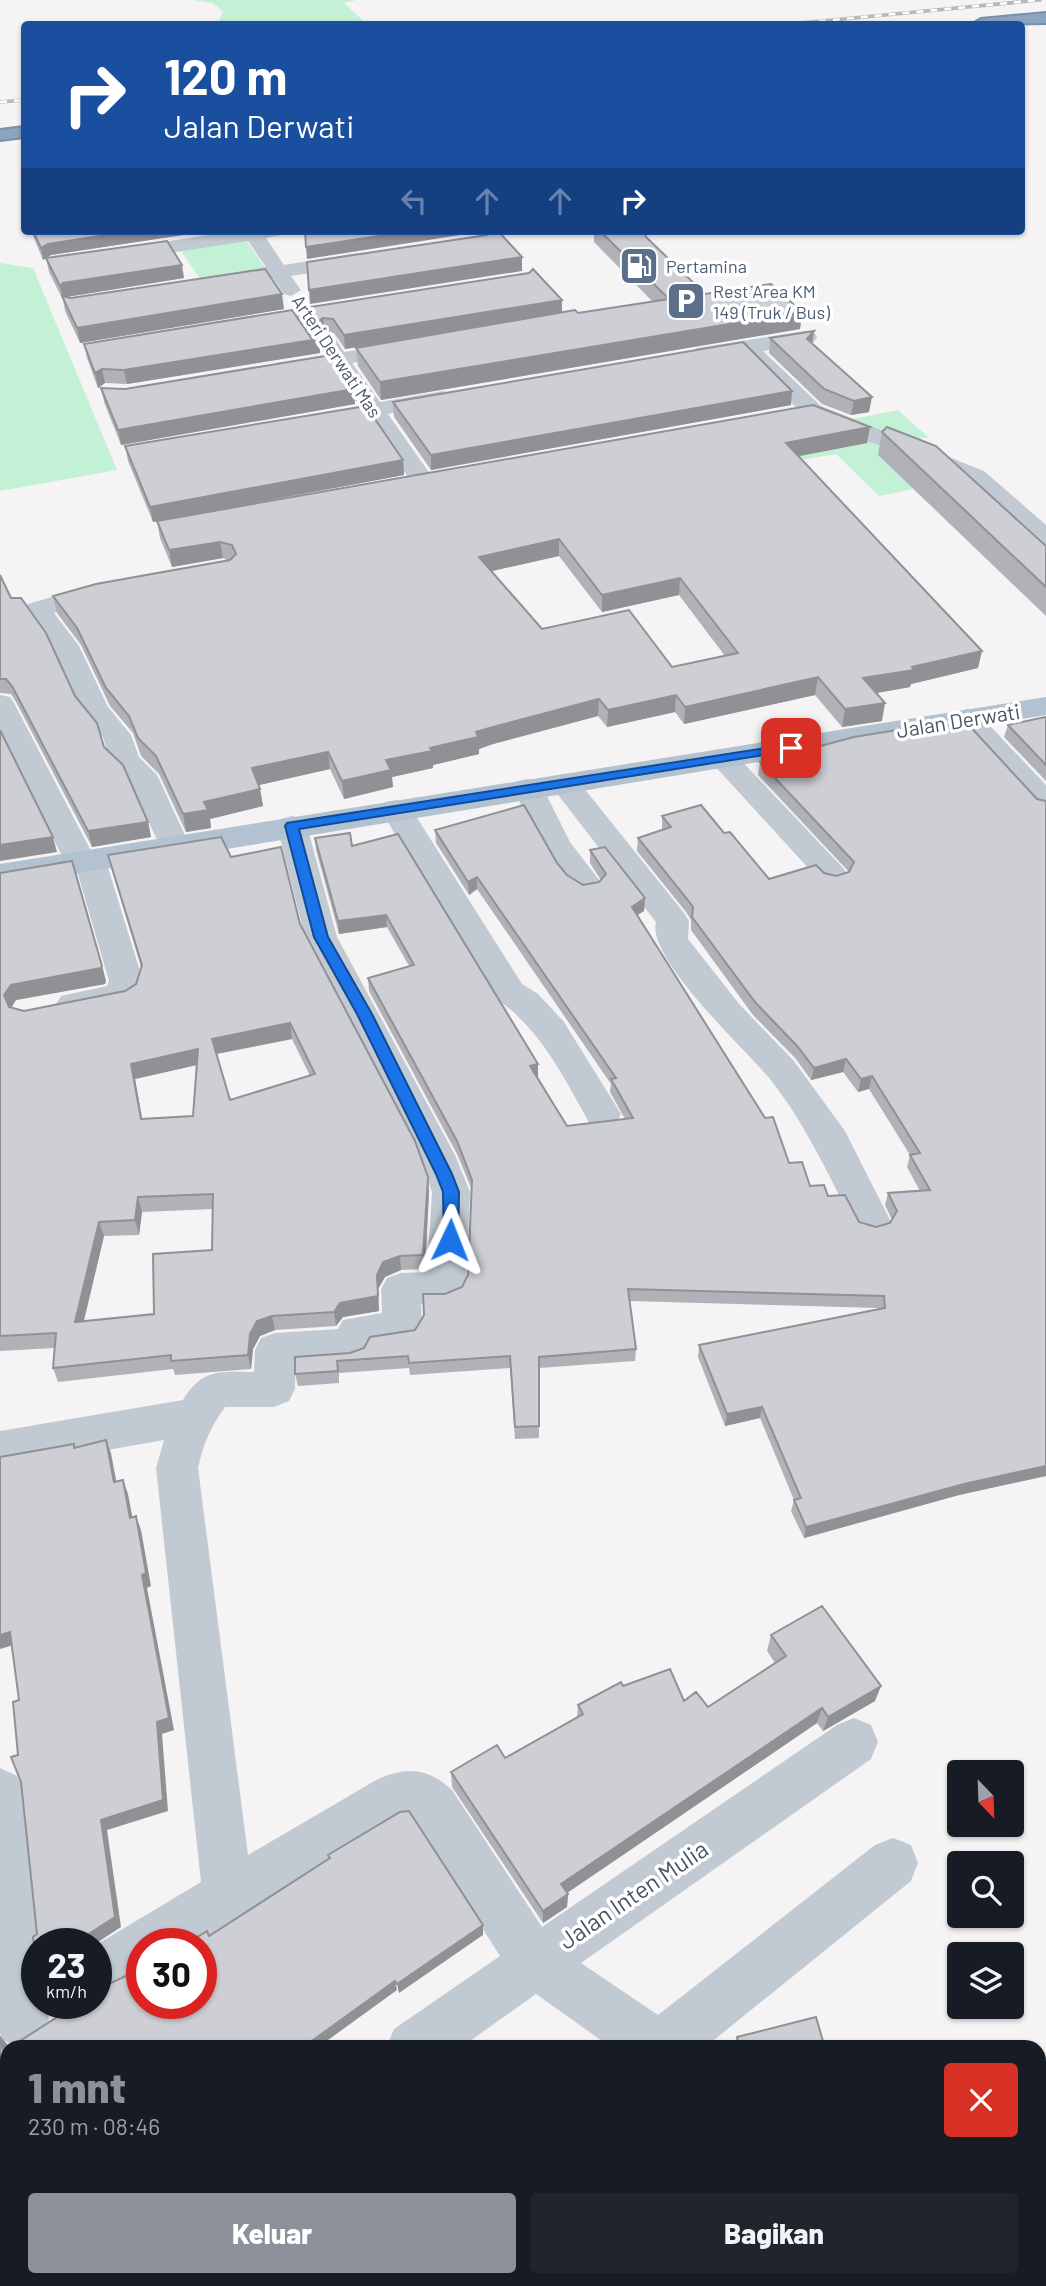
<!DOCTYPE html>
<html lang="id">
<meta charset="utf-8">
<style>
body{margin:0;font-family:Barlow,sans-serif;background:#20242c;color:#f1f3f6;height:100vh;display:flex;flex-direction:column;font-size:26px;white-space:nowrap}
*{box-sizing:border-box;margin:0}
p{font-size:23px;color:#9ea1a6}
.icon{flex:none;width:38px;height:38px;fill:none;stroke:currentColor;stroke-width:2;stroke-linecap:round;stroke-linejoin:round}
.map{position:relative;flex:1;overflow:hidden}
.drawer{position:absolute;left:0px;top:2040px;width:1046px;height:247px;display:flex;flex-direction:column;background:#171b24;border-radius:21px 21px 0 0;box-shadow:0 2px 5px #0004}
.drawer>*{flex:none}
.banner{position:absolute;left:21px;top:21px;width:1004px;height:214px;border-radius:7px;box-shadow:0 2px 5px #0004;background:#1a4fa0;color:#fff;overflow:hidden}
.needle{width:46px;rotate:157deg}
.controls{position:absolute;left:947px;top:1760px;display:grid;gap:14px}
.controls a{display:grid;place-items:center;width:77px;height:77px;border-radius:7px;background:#171b24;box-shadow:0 2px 5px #0004;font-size:35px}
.speed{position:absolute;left:21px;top:1928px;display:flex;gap:14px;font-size:35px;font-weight:700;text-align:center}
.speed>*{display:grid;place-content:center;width:91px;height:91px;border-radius:50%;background:#171b24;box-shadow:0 2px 5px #0004;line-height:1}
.speed small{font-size:18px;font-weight:400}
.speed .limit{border:10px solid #d22;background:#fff;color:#111}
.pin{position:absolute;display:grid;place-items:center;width:60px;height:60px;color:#fff;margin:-30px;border-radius:14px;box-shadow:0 4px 10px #0006}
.me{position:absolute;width:77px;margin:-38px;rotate:2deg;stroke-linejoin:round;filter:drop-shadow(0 0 5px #0008)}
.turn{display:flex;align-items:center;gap:24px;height:147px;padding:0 28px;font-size:32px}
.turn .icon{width:91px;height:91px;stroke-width:2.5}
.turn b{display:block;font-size:49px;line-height:60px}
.lanes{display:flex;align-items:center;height:66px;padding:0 28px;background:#0003;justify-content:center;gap:35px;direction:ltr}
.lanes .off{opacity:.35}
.round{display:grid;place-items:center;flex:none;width:74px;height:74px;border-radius:7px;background:#20242c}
.headline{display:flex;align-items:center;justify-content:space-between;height:119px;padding:0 28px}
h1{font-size:42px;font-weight:800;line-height:52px;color:#8c9099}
.cta{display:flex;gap:14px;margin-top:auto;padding:14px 28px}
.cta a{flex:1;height:80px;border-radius:7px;background:#8c9099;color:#fff;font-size:28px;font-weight:800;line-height:80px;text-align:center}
.cta a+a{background:#20242c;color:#f1f3f6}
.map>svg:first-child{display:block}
</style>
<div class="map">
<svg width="1046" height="2286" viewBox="0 0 1046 2286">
<rect width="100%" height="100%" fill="#f5f3f3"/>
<!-- green -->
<path fill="#c3f1d5" d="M193,0H356L344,3L367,24H218L223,11L212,3Z
M245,239L266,269L200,279L180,249Z
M0,263L33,268L117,470L0,491Z
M898,410L928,437L909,441L964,479L879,496L836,454L788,462L832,423Z"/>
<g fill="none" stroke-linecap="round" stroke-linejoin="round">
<!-- highway casing -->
<g stroke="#7690ad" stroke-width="4">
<path id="highway" d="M1046,13V23L973,24L981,19Z
M24,127V137L0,140V130Z"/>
</g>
<!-- minor -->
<path fill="#c1cad2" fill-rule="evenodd" d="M236,231H284L281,235L266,238L284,265L358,253L368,259L358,265L291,276L301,290L291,296L284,294L273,278L218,287L211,285L208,281L211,277L266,267L248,241L123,260L113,254L123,248Z
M358,300L368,306L365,310L246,330L235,324L246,318Z
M806,331L814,332L817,337L814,342L763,351L821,406L984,471L1046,525V546L1037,543L968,481L805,416L747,360L745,353L697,362L686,355L697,348Z
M326,335L334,336L344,352L406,342L414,343L417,348L414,353L352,363L380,402L443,391L451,393L454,398L451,403L388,414L435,481L432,486H414L368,418L321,426L313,424L310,419L313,414L359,406L333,367L284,375L273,368L276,363L325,355L315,341Z
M102,582L111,584L115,590L111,596L54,613L79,646L108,707L131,735L139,757L157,775L190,846L185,853L174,856L163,853L129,779L110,761L103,737L81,710L52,647L24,610L28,604Z
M0,695L10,697L14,703L91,851L101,854L106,861L143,981C140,1012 85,1020 61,1012L56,1004L61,996L107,986L109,981L77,871L70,869L65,862L0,731Z
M967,709L977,712L1046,785V812L1035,810L957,724L953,718L957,712Z
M724,750L734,753L844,869L849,876L844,883L833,886L822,883L714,765L709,759L714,753Z
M564,774L575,777L684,913L689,921L688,939L740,1005L794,1061L845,1131L891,1222L886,1233L872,1237L858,1233C831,1180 807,1126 770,1079C746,1050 646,958 656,922L549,783L553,777Z
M528,779L539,781L543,788L570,842L603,885L598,892C591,894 584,897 577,893C554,879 525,813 513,788L517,781Z
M396,800L407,802L522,984L538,994L564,1022L621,1114L616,1124L603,1127L590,1124C564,1078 542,1031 498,1000L410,862L381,809L385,802Z
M292,816L303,819L307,826L337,937L455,1155L470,1192L466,1287L460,1298L446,1303L421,1304L422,1327L416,1339L370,1347L365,1357L351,1362L295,1366V1389L289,1401L274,1407H225C211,1426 203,1445 198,1468L248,1855L378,1779C408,1766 428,1768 452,1790L542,1927L837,1725L854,1718L871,1725L878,1742L871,1759L581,1963L658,2015L875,1845L893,1838L911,1845L918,1863L911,1881L704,2048H612L536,1994L460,2048H386L394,2029L500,1956L412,1819L401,1820L195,1944H142V1977L96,2001V1945L201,1882L156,1468L164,1440L0,1469V1431L183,1400C203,1368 219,1372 254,1372L255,1350L261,1338L275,1333L338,1329L343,1320L382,1313L381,1289L387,1278L401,1273L427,1272L432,1192L419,1155L305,937L277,826L281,819Z
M0,1768L17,1776L25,1793L41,1944H37V2004H47L49,2021L41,2040L23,2048L3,2040L0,2033Z
M49,2280H113L111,2286H47Z
M305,2280H369L367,2286H303Z
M738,2280H796L798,2286H740Z"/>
<!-- major -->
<path fill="#b3c2d1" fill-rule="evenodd" d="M1046,697V715L0,886V864Z"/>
<!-- highway -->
<use href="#highway" fill="#8ba5c1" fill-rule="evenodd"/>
<!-- rail casing -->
<g stroke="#b5b8bd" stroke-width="3.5">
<path id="rail" d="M791,24L1040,0
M0,102L24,100"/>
</g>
<!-- rail -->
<use href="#rail" stroke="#fff" stroke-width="2.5" stroke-dasharray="7" stroke-linecap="butt"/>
</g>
<!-- wall -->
<path fill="#b0b2b7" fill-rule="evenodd" d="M31,231H209L51,255L43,260Z
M594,231H644L646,237L705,294L802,312L800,329L381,400L358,366L356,348L426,336L345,349L334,333H325L318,337L319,339L320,353L127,384L105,383L98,388L87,358L84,344L312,339L310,307L578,313L653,302L594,242Z
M46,258L184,278L66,297L71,298L284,309L80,343L65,311L63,300L49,272Z
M770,338L869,412L851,415L822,404L769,353Z
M101,388L355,404L121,445L104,402Z
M393,402L791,405L431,470L394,417Z
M870,427L867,443L799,456L978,668L911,684L910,687L876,693L882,721L842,727L815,695L684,724L675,712L607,727L598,716L493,744L479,749V754L433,765V768L392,777L393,787L344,799L330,769L259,785L263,806L210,819L211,828L186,832L159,774L141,756L133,733L110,706L81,645L57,613L53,596L227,560L223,558L172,567L160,538L157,521ZM559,556L602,612L679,595L725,656L672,667L542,629L491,571Z
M882,432L1046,546V616L878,455Z
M125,446L403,460L404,475L153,522L128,461Z
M0,575L11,598L75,696L148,822L151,837L92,847L16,702L11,694L0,693Z
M1046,718V781L1004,737L1008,725Z
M906,733L1037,799L1046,801V1476L959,1495L804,1538L791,1511L794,1500L760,1418L725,1426L698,1357L699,1345L880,1308L630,1301L636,1349L635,1361L539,1368V1438L515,1439L510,1368L410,1375L409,1368L339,1373V1383L298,1386L295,1374L350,1353L415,1330L445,1294L462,1287L468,1275L472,1190L457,1154L369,991L368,978L409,966L387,927L339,934L316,850L315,838L352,846L538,1077L567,1126L625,1119L610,1092L611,1084L477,889L469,895L436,843L435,830L557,863L567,875L583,885L599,882L601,880L590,863V850L645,898L644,911L637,915L789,1163L810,1186L828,1196L859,1222L876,1227L890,1223L892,1220L885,1205L888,1193L920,1191L907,1167L910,1155L869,1089L858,1092L843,1072L811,1080L796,1059L753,1015L691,930V920L686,912L637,851L638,838L662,830V816L724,833L769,879L824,873L836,876L849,872L758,775L760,762Z
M108,855L231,857L300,924L429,1192L425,1269L401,1270L385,1277L378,1289L379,1311L343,1317L336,1326L275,1330L260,1336L253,1349L251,1369L175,1375L173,1369L58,1382L53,1368L54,1348L0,1351V873L102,966L106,981L105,984L16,1000L11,1008L24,1011L125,991L136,984L141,967L112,870ZM292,1039L310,1076L230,1100L217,1054ZM197,1065L193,1116L142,1119L135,1079ZM213,1209L212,1250L154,1314L84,1321L104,1236L139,1235L142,1212Z
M771,1635L875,1701L823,1731L817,1723L567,1893L568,1894L567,1907L543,1923L452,1787L451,1772L505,1758L577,1717L578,1705L623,1686L708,1707L775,1663L767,1651Z
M737,2037L825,2048H734Z
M814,2280H940L942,2286H816Z"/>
<!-- shaded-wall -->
<path fill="#909195" d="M133,231H209L51,255L43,260L41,248L48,244Z
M413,231H486L307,259L306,247Z
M522,257V271L310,304L309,290Z
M182,265L184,278L66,297L62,296L63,300L60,286L63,283Z
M282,294L284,309L80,343L77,328Z
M562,300V314L345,349L344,335Z
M802,312L800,329L381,400L380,382Z
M323,318L325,333L314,340L319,339L320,353L127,384L124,370L312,340L311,326Z
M814,331L812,345L807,339Z
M102,369L105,383L98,388L95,373Z
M354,389L355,404L121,445L118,430Z
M792,391L791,405L431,470V455Z
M872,397L869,412L851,415L854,401Z
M870,427L867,443L784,459L786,443Z
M403,460L404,475L153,522L150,507Z
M559,539V556L479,574V557Z
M220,542L223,558L172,567L169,550Z
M680,578L679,595L602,612V595Z
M982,651L978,668L911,684L910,687L860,696L863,678Z
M818,677L815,695L684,724L685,707Z
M676,695L675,712L607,727L608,710Z
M599,699L598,716L493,744L479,749V754L433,765V768L392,777L393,787L344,799L342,781L386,760L430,748L493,727Z
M885,703L882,721L842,727L845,709Z
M328,752L330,769L255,786L252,768Z
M260,789L263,806L210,819L211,828L186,832L183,814L204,802Z
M148,822L151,837L92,847L88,831Z
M53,837L57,852L0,861V845Z
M477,877V889L469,895L468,882Z
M645,898L644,911L631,919L632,907Z
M386,915L387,927L339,934L338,921Z
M102,966L106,981L105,984L16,1000L9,1011L4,995L11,985Z
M290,1023L292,1039L215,1054L212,1039Z
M198,1049L201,1064L135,1079L145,1134L131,1064Z
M846,1059L843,1072L811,1080L814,1068Z
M538,1064V1077L530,1078V1066Z
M872,1076L869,1089L858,1092L861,1079Z
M428,1177L429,1192L425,1269L423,1255Z
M138,1197L142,1212L139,1235L135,1220Z
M99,1222L104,1236L80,1336L75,1322Z
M400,1256L401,1270L385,1277L378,1289L379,1311L343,1317L336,1326L334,1312L340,1303L377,1275L383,1262Z
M272,1316L275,1330L260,1336L253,1349L251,1369L248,1355L250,1334L257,1321Z
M762,1407L760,1418L725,1426L727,1414Z
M106,1440L111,1453L119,1496L114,1482Z
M1046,1466V1476L959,1495L804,1538L806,1527L964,1484Z
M123,1480L128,1494L135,1531L130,1518Z
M136,1516L141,1530L151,1586L147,1588L174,1730L162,1734L168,1811L107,1830L121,1927L95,1944H87V1935Z
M10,1632L17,1644L0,1649V1635Z
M881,1686L875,1701L823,1731L828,1717Z
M822,1708L817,1723L561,1897V1884Z
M568,1894L567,1907L543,1923V1911Z
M483,1925V1935L399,1993L397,1984Z
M395,1981L397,1990L317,2048H302Z
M1,2037L8,2045L9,2048H7V2055L3,2051Z
M7,2254V2265L0,2269V2258Z"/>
<!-- building -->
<path fill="#cdcfd5" stroke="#909195" stroke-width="2" fill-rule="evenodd" d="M33,231H133L48,244L41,248Z
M305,231H413L306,247Z
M494,231H498L522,257L309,290L307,262L487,235Z
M600,231H644L646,237L705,294L771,284L802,312L380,382L356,348L575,310L578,313L669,299Z
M167,241L182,265L63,283L60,286L46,258Z
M265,269L282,294L77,328L62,296L71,298Z
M533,269L562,300L344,335L333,319L323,318L311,326L310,307L529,273Z
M292,310L312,339L311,327L319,339L124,370L102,369L95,373L84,344Z
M814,331L807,339L872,397L854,401L824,389L770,338Z
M743,342L792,391L431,455L393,402Z
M331,355L354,389L118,430L101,388L125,389Z
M813,405L870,427L786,443L982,651L912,667L914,670L863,678L885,703L845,709L818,677L685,707L676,695L608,710L599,699L493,727L476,732L478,737L430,748L432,751L386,760L391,770L342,781L328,752L252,768L260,789L204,802L208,810L183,814L156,756L138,738L129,716L106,688L77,628L53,596L96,584L230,560L236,554L232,545L220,542L169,550L157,521ZM559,539L602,595L680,578L738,653L672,667L629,610L542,629L479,557Z
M366,406L403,460L150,507L125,446Z
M887,427L936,446L1046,546V587L882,432Z
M0,575L11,598H21L46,633L75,696L97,723L104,747L123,765L148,822L88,831L12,686L6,679H0Z
M1045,717L1046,718V765L1008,725Z
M965,721L1037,799L1046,801V1466L964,1484L806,1527L794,1500L801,1498L762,1407L727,1414L699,1345L885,1308L884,1296L628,1289L636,1349L539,1357V1426L515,1427L510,1356L409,1363L408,1356L337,1361L338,1371L295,1374V1357L350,1353L364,1348L370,1337L415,1330L424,1315L423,1294H445L462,1287L468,1275L472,1180L457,1141L368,978L414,965L386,915L338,921L315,838L350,833L352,846L398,834L538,1064L530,1066L567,1126L633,1118L611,1079L616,1078L477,877L468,882L435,830L524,805L557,863L567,875L583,885L599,882L606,874L590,850L605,847L645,898L632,907L765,1118L773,1117L789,1163L802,1162L810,1186L824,1185L828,1196L845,1195L859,1222L876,1227L890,1223L897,1211L888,1193L930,1190L910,1155L920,1153L872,1076L861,1079L846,1059L814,1068L798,1047L755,1002L692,917L693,907L687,899L638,838L671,827L662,816L701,805L724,833L730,832L769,879L816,865L824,873L836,876L849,872L854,862L760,762L854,737L903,729L906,733L935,729Z
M0,730L53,837L0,845Z
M221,837L231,857L281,847L300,924L415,1141L428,1177L423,1255L400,1256L383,1262L377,1275L378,1296L340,1303L334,1312L272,1316L257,1321L250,1334L248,1355L171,1361V1355L53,1368L56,1333L0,1336V873L72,861L102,966L101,968L11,985L4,995L9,1007L24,1011L125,991L136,984L142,965L108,855ZM290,1023L315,1074L230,1100L212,1039ZM198,1049L193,1116L141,1119L131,1064ZM213,1194L212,1250L153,1254L154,1314L75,1322L99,1222L135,1220L138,1197Z
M106,1440L114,1482L123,1480L130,1518L136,1516L146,1573L142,1575L169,1718L157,1722L163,1800L101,1820L115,1917L87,1935V1944H37L36,1958L33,1937L37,1934L21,1782L11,1757L18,1755L13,1702L19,1700L10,1632L0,1635V1457L74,1444V1448Z
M822,1606L881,1686L828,1717L822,1708L561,1884L568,1894L543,1911L451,1772L497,1745L505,1758L583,1714L578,1705L621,1682L623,1686L670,1669L684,1701L696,1692L708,1707L786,1656L771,1635Z
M409,1811L483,1925L397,1984L395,1981L302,2048H9L65,2012L63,2004H96V1990L130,1974L131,1978L142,1971V2004H201V1944H186L207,1931L209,1936L330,1858L328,1855L400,1812Z
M816,2017L825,2048H740L737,2037Z
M0,2036L3,2051L7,2049V2254L0,2258Z
M408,2280H674L677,2286H401Z
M821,2280H940L942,2286H823Z"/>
<!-- route -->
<path fill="#1a73e8" stroke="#114b97" stroke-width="2" d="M791,744L797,748L795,750L299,829L328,937L372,1014L452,1174L459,1192L458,1240L456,1245H444L443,1192L436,1174L357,1014L314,937L285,826L287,823Z"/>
<!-- icons -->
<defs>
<g id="fuel-square" transform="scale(2.0125)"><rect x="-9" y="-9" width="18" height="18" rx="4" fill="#5c6f8a" stroke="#fff"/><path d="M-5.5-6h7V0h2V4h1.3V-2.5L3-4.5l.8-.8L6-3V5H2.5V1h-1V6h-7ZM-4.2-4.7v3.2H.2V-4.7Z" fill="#fff"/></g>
<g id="parking-square" transform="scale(2.0125)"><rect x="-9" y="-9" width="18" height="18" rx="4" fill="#5c6f8a" stroke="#fff"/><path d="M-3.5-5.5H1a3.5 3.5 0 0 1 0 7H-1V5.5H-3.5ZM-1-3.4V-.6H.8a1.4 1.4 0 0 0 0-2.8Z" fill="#fff"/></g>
</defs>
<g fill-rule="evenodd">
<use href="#fuel-square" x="639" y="266"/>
<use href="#parking-square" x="686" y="301"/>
</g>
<g text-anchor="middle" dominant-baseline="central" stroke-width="7" stroke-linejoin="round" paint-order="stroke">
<!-- far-service labels -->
<g font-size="18" fill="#4e5e75" stroke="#fff" text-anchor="start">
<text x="666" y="266">Pertamina</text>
<text x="713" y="291">Rest Area KM<tspan x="713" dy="21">149 (Truk / Bus)</tspan></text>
</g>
<!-- far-street labels -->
<g font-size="18" fill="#4a5661" stroke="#fff">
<text transform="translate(337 356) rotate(56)">Arteri Derwati Mas</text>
</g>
<!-- street labels -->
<g font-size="21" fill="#4a5661" stroke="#fff">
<text transform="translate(958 720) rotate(-9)">Jalan Derwati</text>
</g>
<!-- near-street labels -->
<g font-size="24" fill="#4a5661" stroke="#fff">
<text transform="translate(633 1894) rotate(-34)">Jalan Inten Mulia</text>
</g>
</g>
</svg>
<div class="controls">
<a><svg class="needle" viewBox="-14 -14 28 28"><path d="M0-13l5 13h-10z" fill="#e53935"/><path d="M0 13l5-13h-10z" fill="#9ea1a6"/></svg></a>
<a><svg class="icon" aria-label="search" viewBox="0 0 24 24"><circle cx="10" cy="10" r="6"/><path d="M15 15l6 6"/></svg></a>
<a><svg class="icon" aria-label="layers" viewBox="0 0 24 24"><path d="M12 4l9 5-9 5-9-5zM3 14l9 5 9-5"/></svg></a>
</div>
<div class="speed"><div>23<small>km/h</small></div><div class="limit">30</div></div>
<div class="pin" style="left:791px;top:748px;background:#d93025"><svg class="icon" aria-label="arrive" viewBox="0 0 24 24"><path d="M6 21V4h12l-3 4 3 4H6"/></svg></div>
<svg class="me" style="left:450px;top:1240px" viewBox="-20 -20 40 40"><path d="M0-17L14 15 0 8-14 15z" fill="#1a73e8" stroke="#fff" stroke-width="4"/></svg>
<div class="banner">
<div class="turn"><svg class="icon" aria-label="right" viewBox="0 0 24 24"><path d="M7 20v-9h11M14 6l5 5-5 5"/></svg><div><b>120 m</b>Jalan Derwati</div></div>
<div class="lanes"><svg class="icon off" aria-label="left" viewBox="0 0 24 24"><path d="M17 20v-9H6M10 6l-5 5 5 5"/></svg><svg class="icon off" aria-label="ahead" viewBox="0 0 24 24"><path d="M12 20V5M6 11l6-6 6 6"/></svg><svg class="icon off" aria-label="ahead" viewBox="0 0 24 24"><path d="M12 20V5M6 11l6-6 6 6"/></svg><svg class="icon" aria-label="right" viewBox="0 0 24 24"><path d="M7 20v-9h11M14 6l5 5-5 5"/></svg></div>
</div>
<section class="drawer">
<div class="headline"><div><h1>1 mnt</h1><p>230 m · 08:46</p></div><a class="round" style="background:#d93025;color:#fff"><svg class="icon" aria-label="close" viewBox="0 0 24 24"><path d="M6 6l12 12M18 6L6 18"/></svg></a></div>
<div class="cta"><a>Keluar</a><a>Bagikan</a></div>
</section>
</div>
